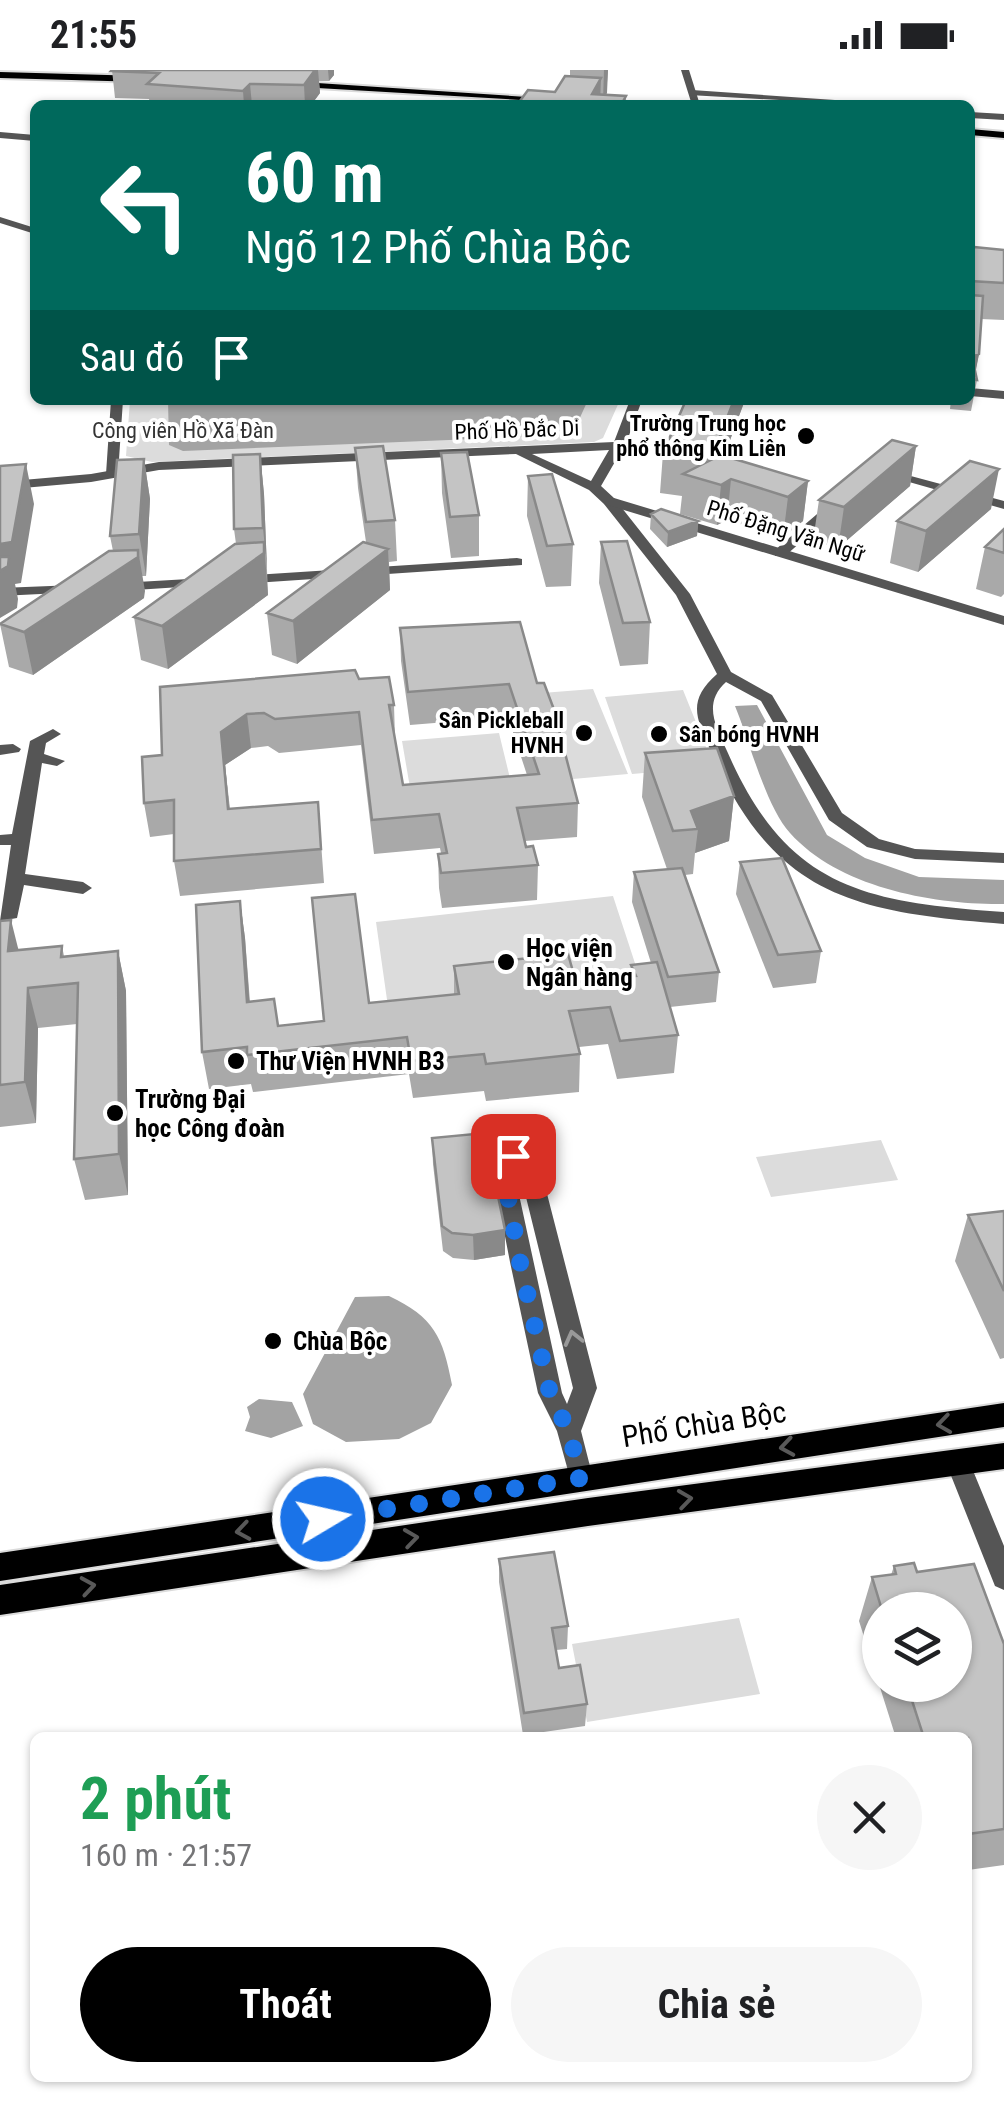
<!DOCTYPE html>
<html lang="vi">
<meta charset="utf-8">
<style>
body{margin:0;font-family:"Roboto Condensed",sans-serif;background:#f6f6f6;color:#202124;height:100vh;display:flex;flex-direction:column;font-size:38px;white-space:nowrap}
*{box-sizing:border-box;margin:0}
p{font-size:32px;color:#757577}
.icon{flex:none;width:55px;height:55px;fill:none;stroke:currentColor;stroke-width:2;stroke-linecap:round;stroke-linejoin:round}
.map{position:relative;flex:1;overflow:hidden}
.side{position:absolute;left:30px;top:1662px;width:942px;height:350px;display:flex;flex-direction:column;background:#fff;border-radius:15px;box-shadow:0 2px 8px #0004}
.side>*{flex:none}
.guide{position:absolute;left:30px;top:30px;width:945px;height:305px;border-radius:15px;box-shadow:0 2px 8px #0004;background:#00695c;color:#fff;overflow:hidden}
.tools{position:absolute;left:862px;top:1522px;display:grid;gap:20px}
.tools a{display:grid;place-items:center;width:110px;height:110px;border-radius:50%;background:#fff;box-shadow:0 2px 8px #0004;font-size:50px}
.pin{position:absolute;display:grid;place-items:center;width:85px;height:85px;color:#fff;margin:-42px;border-radius:20px;box-shadow:0 5px 15px #0006}
.me{position:absolute;width:110px;margin:-55px;rotate:81deg;stroke-linejoin:round;filter:drop-shadow(0 0 8px #0008)}
.turn{display:flex;align-items:center;gap:35px;height:210px;padding:0 50px;font-size:45px}
.turn .icon{width:130px;height:130px;stroke-width:2.5}
.turn b{display:block;font-size:70px;line-height:85px}
.then{display:flex;align-items:center;height:95px;padding:0 50px;background:#0003;gap:20px;font-size:38px}
.round{display:grid;place-items:center;flex:none;width:105px;height:105px;border-radius:52px;background:#f6f6f6}
.headline{display:flex;align-items:center;justify-content:space-between;height:170px;padding:0 50px}
h1{font-size:60px;font-weight:700;line-height:75px;color:#1e9e55}
.cta{display:flex;gap:20px;margin-top:auto;padding:20px 50px}
.cta a{flex:1;height:115px;border-radius:60px;background:#000;color:#fff;font-size:40px;font-weight:700;line-height:115px;text-align:center}
.cta a+a{background:#f6f6f6;color:#202124}
.status{display:flex;justify-content:space-between;align-items:center;height:70px;padding:0 50px;background:#fff;direction:ltr}
.status svg{height:28px;fill:currentColor}
.map>svg:first-child{display:block}
</style>
<div class="status"><b>21:55</b><svg viewBox="0 0 49 12"><path d="M0 12V9h3v3zM5 12V6h3v6zM10 12V3h3v9zM15 12V0h3v12zM26 1h20v11H26zM47 4h2v5h-2z"/></svg></div>
<div class="map">
<svg width="1004" height="2044" viewBox="0 0 1004 2044">
<rect width="100%" height="100%" fill="#fff"/>
<!-- green -->
<path fill="#dcdcdc" d="M130,330H620L603,368L594,372L152,392L126,386Z
M593,619L628,704L573,709L542,623Z
M683,620L714,697L632,704L605,627Z
M499,663L516,733L414,741L402,671Z
M613,826L647,930L392,965L376,852Z
M881,1070L898,1110L771,1127L756,1087Z
M739,1548L760,1624L587,1652L572,1574Z"/>
<!-- water -->
<path fill="#a3a3a3" d="M168,330H588L572,365L183,381L169,375Z
M757,635L827,765L865,788L919,807L1004,810V834C935,835 839,818 790,763C766,737 749,670 735,636Z
M389,1226C434,1247 443,1267 452,1315L431,1353L399,1369L346,1372L313,1354L303,1324L355,1227Z
M259,1329L292,1332L303,1356L271,1368L245,1361L250,1347L247,1337Z"/>
<g fill="none" stroke-linecap="round" stroke-linejoin="round">
<!-- primary casing -->
<g stroke="#dbdbdb" stroke-width="4">
<path id="primary" d="M0,2L143,6L148,9L143,12L0,8Z
M287,11L602,32L607,35L283,16Z
M970,59L1004,62V68L970,65Z
M1004,1333V1357L0,1511V1483Z
M1004,1373V1399L588,1456L0,1545V1515L588,1428Z"/>
</g>
<!-- minor -->
<path fill="#555" fill-rule="evenodd" d="M692,20L864,32L868,35L689,25Z
M970,42L1004,44V50L970,48Z
M0,62L35,65V71L0,68Z
M0,147L35,158V164L0,153Z
M970,318L1004,321V329L970,326Z
M111,330H123L118,404L112,408L106,404Z
M881,398L1004,431V439L881,404Z
M604,428H614L690,524L731,602L772,625L842,743L879,769L915,779L1004,783V793L915,789L867,777L829,750L761,631L726,612C703,633 715,655 727,681C787,819 865,832 1004,842V854C854,842 773,827 710,679C695,646 688,630 717,604L676,525L604,434Z
M830,433L842,436L785,486H775V480Z
M517,488L522,489V495L240,514L233,510L240,506Z
M206,508L213,512L211,515L120,521L113,517L120,513Z
M76,515L81,516V522L0,526V518Z
M53,659L61,664L46,673L44,684L65,691L57,696L42,693L25,804L83,812L92,818L83,824L24,815L17,848L0,851L11,775H0V765L12,764L30,671Z
M13,674L21,679L19,682L0,685V675Z
M513,1077L520,1080L526,1097L545,1116L597,1318L581,1361L593,1408L590,1415L581,1419L572,1415L557,1361L538,1323L510,1192L496,1120L507,1100L503,1085L506,1080ZM520,1115L524,1119L573,1318L567,1334L562,1323L518,1120Z
M958,1383L967,1386L1004,1476V1520L995,1516L946,1393L949,1386Z"/>
<!-- tertiary -->
<path fill="#555" fill-rule="evenodd" d="M681,0H689L700,35H692Z
M630,330H642L627,371L601,416L614,428L1004,546V555L604,434L589,420L516,384L159,400L91,412L0,420V412L91,404L159,392L614,372ZM609,380L591,411L532,384Z"/>
<!-- primary -->
<use href="#primary" fill="#000" fill-rule="evenodd"/>
</g>
<!-- wall -->
<path fill="#a9a9a9" fill-rule="evenodd" d="M112,0H334V5L329,11H319L320,23L311,35H150L149,29L115,28Z
M570,0H608L606,25L626,26V35H517L555,22L570,6Z
M1004,180V250L981,249L979,284L975,302L977,310L971,341L950,339L951,330H970V198Z
M745,330L724,386L808,411L803,451L783,467L727,450L717,455L680,444L682,426L660,423L663,383Z
M916,376L910,416L838,478L813,471L819,430Z
M355,378L395,450L397,491L389,492L390,520L297,594L272,585L267,543L366,472L358,418Z
M441,383L479,445V486L451,488L442,423Z
M260,384L264,424L268,525L168,599L141,590L134,547L236,474L234,459Z
M144,389L150,429L146,506H142L144,528L33,605L9,597L0,554L113,481L110,466Z
M528,406L573,474L571,516L546,517L527,446Z
M991,439L918,502L890,493L897,451Z
M651,444L698,451L697,466L667,477L650,459Z
M1004,459V524L1001,527L976,519L985,477Z
M601,472L650,552L648,594L620,596L599,513Z
M400,558L537,613L578,733L577,767L525,771L526,777L538,795L537,830L442,838L439,818L438,784L441,783L440,778L374,784L361,675L279,683L268,676L251,678L225,695L230,739L318,732L324,813L180,826L174,791V764L150,767L144,733L162,685L160,617L359,609L394,635L395,668L403,715L527,705L508,647L410,655L401,591Z
M645,683L734,726L729,771L695,783L693,804L685,805L719,902L716,932L670,937L678,965L674,1003L617,1009L608,974L579,977L580,984L579,1022L486,1031L484,1021L413,1028L409,1004L253,1022L251,1014L209,1019L202,982L240,831L245,868L250,932L278,956L324,951L369,933L454,925V896L576,912L630,906L631,895L651,893L632,832L634,802L667,799L642,727Z
M740,792L821,881L816,913L773,918L736,824Z
M0,851L19,880L62,876L64,886L118,881L126,921L128,1125L85,1130L74,1089L77,954L38,958L36,1053L0,1057Z
M432,1068L505,1160V1185L474,1190L453,1188L443,1181L433,1094Z
M1004,1141V1288L1000,1289L955,1191L968,1145Z
M499,1489L568,1556L567,1579L556,1580L559,1598L587,1634L585,1656L523,1665L499,1512Z
M894,1496L917,1502L1004,1574V1795L968,1800V1668H896L859,1551L872,1507L891,1505ZM880,1540H955V1615H880Z"/>
<!-- shaded-wall -->
<path fill="#898989" d="M315,0H318L320,23L311,35H305L304,15Z
M328,0H334V5L329,11Z
M604,0H608L607,23L603,31Z
M601,8L600,35L592,24Z
M250,14L252,35H244L243,21Z
M979,284L974,310L972,287Z
M734,330H745L714,413L711,389Z
M916,376L910,416L838,478L844,437Z
M260,384L264,424L267,499L263,458Z
M144,389L150,429L146,506L139,464Z
M26,394L34,434L21,513L15,514L18,529L17,538L0,548V474Z
M999,399L991,439L918,502L926,461Z
M731,409L727,450L717,455L721,415Z
M808,411L803,451L783,467L788,427Z
M698,451L697,466L667,477L668,462Z
M264,472L268,525L168,599L162,556Z
M388,479L390,520L297,594L293,551Z
M138,480L145,521L144,528L33,605L24,562Z
M247,644L251,678L225,695L233,773L221,662Z
M734,726L729,771L695,783L698,759L691,741Z
M240,831L245,868L252,969L247,932Z
M11,850L21,890L8,881Z
M118,881L126,921L128,1125L119,1084Z
M28,918L38,958L36,1053L25,1012Z
M505,1160V1185L474,1190L473,1165Z"/>
<!-- building -->
<path fill="#c4c4c4" stroke="#898989" stroke-width="2.5" d="M112,0H315L304,15L250,14L243,21L147,14L159,3L111,1Z
M565,6L601,8L592,24L626,26L621,35H517L528,20L555,22Z
M974,177L1004,180V213L970,211V198Z
M970,225L983,226L979,284L972,287L977,310L970,309Z
M686,330H734L711,389L663,383Z
M892,370L916,376L844,437L819,430Z
M383,376L395,450L366,452L355,378Z
M467,382L479,445L450,447L441,383Z
M260,384L263,458L234,459L233,385Z
M721,385L808,411L788,427L731,409L721,415L683,404Z
M144,389L139,464L110,466L117,390Z
M970,391L999,399L926,461L897,451Z
M26,394L12,472L0,474V396Z
M552,404L573,474L547,476L528,406Z
M661,439L698,451L668,462L651,444Z
M1004,459V483L985,477Z
M627,471L650,552L623,553L601,472Z
M264,472V483L162,556L134,547L235,474Z
M363,472L388,479L293,551L267,543Z
M138,480V487L24,562L0,554L109,481Z
M0,487H9L8,496L0,501Z
M520,552L537,613H544L553,637L578,733L517,738L526,777L533,776L538,795L441,803L438,784L447,783L439,744L372,750L359,642L275,649L264,643L247,644L221,662L228,739L318,732L321,779L174,791V730L144,733L142,687L162,685L160,617L355,600L359,609L389,607L394,635H389L403,715L539,704L509,614L408,622L400,558Z
M717,678L734,726L691,741L698,759L673,761L645,683Z
M782,788L821,881L778,885L740,792Z
M682,798L719,902L668,907L634,802Z
M355,824L369,933L459,924L454,896L568,884L576,912L636,906L631,895L657,892L678,965L620,971L610,937L569,941L580,984L486,994L484,984L411,991L407,967L247,985V977L202,982L196,835L240,831L247,932L274,929L278,956L324,951L312,828Z
M11,850L8,881L62,876L61,887L118,881L119,1084L74,1089L78,913L28,918L25,1012L0,1015V851Z
M485,1063L505,1160L473,1165L452,1163L442,1156L432,1068Z
M1004,1141V1221L968,1145Z
M554,1482L568,1556L552,1558L559,1598L580,1595L587,1634L524,1643L499,1489Z
M914,1493L917,1502L974,1494L1004,1574V1759L968,1764V1668H924L907,1615H955V1540H882L872,1507L896,1504L894,1496Z"/>
<!-- one-way arrows -->
<defs><path id="oneway-chevron" d="M-2-3.5L2.5 0L-2 3.5" fill="none" stroke-width="1.6" stroke-linecap="round" stroke-linejoin="round" transform="scale(2.5)"/></defs>
<use stroke="#999" href="#oneway-chevron" transform="translate(573 1268) rotate(-104)"/>
<g stroke="#595959">
<use href="#oneway-chevron" transform="translate(944 1354) rotate(172)"/>
<use href="#oneway-chevron" transform="translate(787 1377) rotate(171)"/>
<use href="#oneway-chevron" transform="translate(685 1429) rotate(-8)"/>
<use href="#oneway-chevron" transform="translate(243 1461) rotate(171)"/>
<use href="#oneway-chevron" transform="translate(411 1468) rotate(-8)"/>
<use href="#oneway-chevron" transform="translate(88 1516) rotate(-9)"/>
</g>
<g fill="none" stroke-linecap="round" stroke-linejoin="round">
<!-- route -->
<path stroke="#1a73e8" stroke-width="18" stroke-dasharray="0 32.4" d="M323,1449L581,1408L569,1362L550,1323L520,1192L507,1120L517,1100L513,1086"/>
</g>
<!-- markers -->
<g fill="#000" stroke="#fff" stroke-width="4">
<circle cx="806" cy="366" r="10"/>
<circle cx="584" cy="663" r="10"/>
<circle cx="659" cy="664" r="10"/>
<circle cx="506" cy="892" r="10"/>
<circle cx="236" cy="991" r="10"/>
<circle cx="115" cy="1043" r="10"/>
<circle cx="273" cy="1271" r="10"/>
</g>
<g text-anchor="middle" dominant-baseline="central" stroke-width="8" stroke-linejoin="round" paint-order="stroke">
<!-- far-poi labels -->
<g font-size="22" font-weight="bold" fill="#000" stroke="#fff" text-anchor="end">
<text x="786" y="353">Trường Trung học<tspan x="786" dy="25">phổ thông Kim Liên</tspan></text>
<text x="564" y="650">Sân Pickleball<tspan x="564" dy="25">HVNH</tspan></text>
<text x="679" y="664" text-anchor="start">Sân bóng HVNH</text>
</g>
<!-- far-park labels -->
<g font-size="22" fill="#333" stroke="#fff">
<text x="183" y="360">Công viên Hồ Xã Đàn</text>
</g>
<!-- far-street labels -->
<g font-size="22" fill="#000" stroke="#fff">
<text transform="translate(517 360) rotate(-2)">Phố Hồ Đắc Di</text>
<text transform="translate(786 461) rotate(17)">Phố Đặng Văn Ngữ</text>
</g>
<!-- poi labels -->
<g font-size="25" font-weight="bold" fill="#000" stroke="#fff" text-anchor="start">
<text x="526" y="878">Học viện<tspan x="526" dy="29">Ngân hàng</tspan></text>
<text x="256" y="991">Thư Viện HVNH B3</text>
<text x="135" y="1029">Trường Đại<tspan x="135" dy="29">học Công đoàn</tspan></text>
<text x="293" y="1271">Chùa Bộc</text>
</g>
<!-- near-street labels -->
<g font-size="30" fill="#000" stroke="#fff">
<text transform="translate(704 1354) rotate(-9)">Phố Chùa Bộc</text>
</g>
</g>
</svg>
<div class="tools">
<a><svg class="icon" aria-label="layers" viewBox="0 0 24 24"><path d="M12 4l9 5-9 5-9-5zM3 14l9 5 9-5"/></svg></a>
</div>
<div class="pin" style="left:513px;top:1086px;background:#d93025"><svg class="icon" aria-label="arrive" viewBox="0 0 24 24"><path d="M6 21V4h12l-3 4 3 4H6"/></svg></div>
<svg class="me" style="left:323px;top:1449px" viewBox="-20 -20 40 40"><circle r="17" fill="#1a73e8" stroke="#fff" stroke-width="3"/><path d="M0-11L8 9 0 5-8 9z" fill="#fff"/></svg>
<div class="guide">
<div class="turn"><svg class="icon" aria-label="left" viewBox="0 0 24 24"><path d="M17 20v-9H6M10 6l-5 5 5 5"/></svg><div><b>60 m</b>Ngõ 12 Phố Chùa Bộc</div></div>
<div class="then">Sau đó<svg class="icon" aria-label="arrive" viewBox="0 0 24 24"><path d="M6 21V4h12l-3 4 3 4H6"/></svg></div>
</div>
<section class="side">
<div class="headline"><div><h1>2 phút</h1><p>160 m · 21:57</p></div><a class="round"><svg class="icon" aria-label="close" viewBox="0 0 24 24"><path d="M6 6l12 12M18 6L6 18"/></svg></a></div>
<div class="cta"><a>Thoát</a><a>Chia sẻ</a></div>
</section>
</div>
